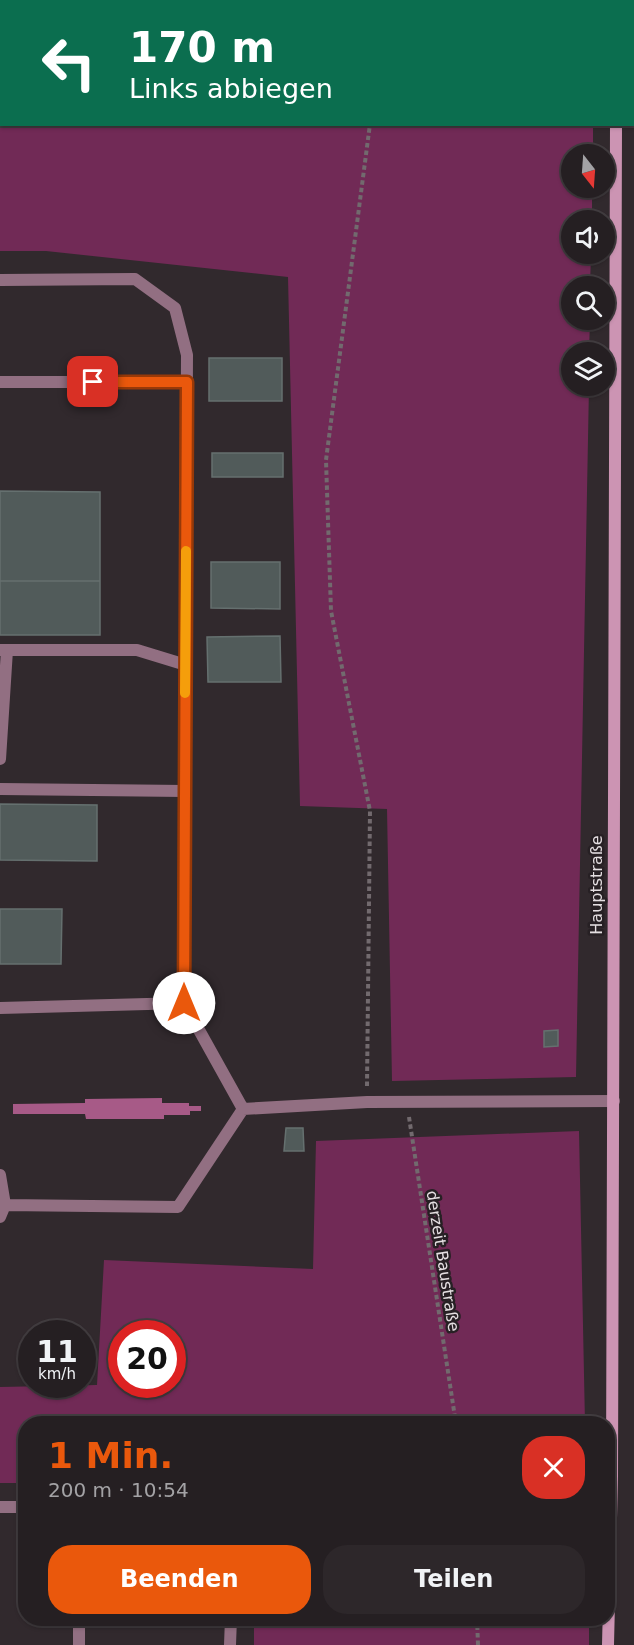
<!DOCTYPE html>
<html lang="de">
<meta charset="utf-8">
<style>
body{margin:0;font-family:"DejaVu Sans",sans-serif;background:#2d272a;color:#f1f3f6;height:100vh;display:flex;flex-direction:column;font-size:22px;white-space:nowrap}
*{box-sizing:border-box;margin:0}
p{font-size:20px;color:#a3a2a5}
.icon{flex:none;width:33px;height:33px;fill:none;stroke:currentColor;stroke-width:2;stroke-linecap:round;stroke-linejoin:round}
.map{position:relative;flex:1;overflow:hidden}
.details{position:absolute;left:18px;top:1416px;width:597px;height:210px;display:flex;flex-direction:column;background:#251f22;border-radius:24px;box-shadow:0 2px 4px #0004,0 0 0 2px #423d40}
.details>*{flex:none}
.banner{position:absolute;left:0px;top:0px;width:634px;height:126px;box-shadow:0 2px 4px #0004,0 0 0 2px #423d40;background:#0b6e4f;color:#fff;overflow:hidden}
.needle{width:39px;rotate:163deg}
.fabs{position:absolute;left:561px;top:144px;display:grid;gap:12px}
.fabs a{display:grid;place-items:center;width:54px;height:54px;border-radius:50%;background:#251f22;box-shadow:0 2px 4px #0004,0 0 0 2px #423d40;font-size:30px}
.speed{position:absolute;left:18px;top:1320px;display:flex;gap:12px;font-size:30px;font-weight:700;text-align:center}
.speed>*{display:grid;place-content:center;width:78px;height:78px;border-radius:50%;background:#251f22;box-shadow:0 2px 4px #0004,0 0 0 2px #423d40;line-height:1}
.speed small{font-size:15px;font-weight:400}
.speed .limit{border:9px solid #d22;background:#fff;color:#111}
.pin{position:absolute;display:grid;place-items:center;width:51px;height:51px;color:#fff;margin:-26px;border-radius:12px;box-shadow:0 3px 9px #0006}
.me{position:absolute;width:66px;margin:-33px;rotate:0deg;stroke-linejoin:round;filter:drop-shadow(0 0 4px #0008)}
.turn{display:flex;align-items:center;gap:21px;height:126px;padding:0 30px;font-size:27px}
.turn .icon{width:78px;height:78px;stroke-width:2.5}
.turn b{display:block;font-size:42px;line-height:51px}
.round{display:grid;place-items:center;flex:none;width:63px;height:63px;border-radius:24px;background:#2d272a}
.summary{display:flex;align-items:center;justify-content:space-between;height:102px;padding:0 30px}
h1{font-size:36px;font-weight:800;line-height:45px;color:#ea580c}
.button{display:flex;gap:12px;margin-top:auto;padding:12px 30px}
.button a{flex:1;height:69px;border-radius:24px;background:#ea580c;color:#fff;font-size:24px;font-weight:800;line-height:69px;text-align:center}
.button a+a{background:#2d272a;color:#f1f3f6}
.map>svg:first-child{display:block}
</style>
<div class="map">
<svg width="634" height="1645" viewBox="0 0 634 1645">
<rect width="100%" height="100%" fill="#31292d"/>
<!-- green -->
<path fill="#712a56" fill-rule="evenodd" d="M0,0H596L2,2V124L593,125V154H572V188H592V220H572V254H591L590,286H572V320H590L589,352H572V386H589L576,1077L392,1081L387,809L300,806L288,277L46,251H0Z
M579,1131L585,1423L26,1424L25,1483H0V1387L97,1385L104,1260L313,1269L316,1141ZM122,1334H172V1384H122Z
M254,1619H589V1645H254Z"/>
<!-- water -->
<path fill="#a75a87" d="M162,1098V1103H189V1106H201V1111H190V1115H164V1119H86L85,1114H13V1104L85,1103V1099Z"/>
<!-- building -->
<path fill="#515b5a" stroke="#65706f" stroke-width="1.5" d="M209,358H282V401H209Z
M212,453H283V477H212Z
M0,491L100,492V581H0Z
M211,562H280V609L211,608Z
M0,581H100V635H0Z
M280,636L281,682H208L207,637Z
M0,804L97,805V861L0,860Z
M0,909H62L61,964H0Z
M558,1030V1046L544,1047V1031Z
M286,1128H303L304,1151H284Z"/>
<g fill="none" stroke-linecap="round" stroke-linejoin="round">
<!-- path -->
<path stroke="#726a6e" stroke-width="4" stroke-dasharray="4.5 3" stroke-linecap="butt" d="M352,0L353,2
M367,1086L370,811L331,611L326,460L370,124
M409,1117L456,1424
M477,1618L478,1645"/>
<!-- lane -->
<path stroke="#926f82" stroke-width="12" d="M0,280L135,279L175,308L187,355L184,1003L243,1109L178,1207L5,1205L0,1217
M0,382H187
M0,650H137L186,665
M0,759L7,650
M0,789L185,791
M0,1008L184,1003
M243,1109L367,1102L614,1101
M0,1175L5,1205
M0,1507H26
M79,1645V1618
M230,1645L231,1618"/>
<!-- secondary -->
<path stroke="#cc94b3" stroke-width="12" d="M618,2V0
M608,1645L612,1476L616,124"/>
</g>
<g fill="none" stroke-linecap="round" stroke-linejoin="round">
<!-- route casing -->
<g stroke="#983908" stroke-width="15">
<path id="route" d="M93,382H187L184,1003"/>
</g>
<!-- route -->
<use href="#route" stroke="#ea580c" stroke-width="10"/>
<!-- slow -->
<path stroke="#f59e0b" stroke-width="10" d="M185,693L186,551"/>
</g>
<g text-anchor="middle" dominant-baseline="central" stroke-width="5" stroke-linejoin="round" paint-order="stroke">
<!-- street labels -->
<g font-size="16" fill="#e4dee1" stroke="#272024">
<text transform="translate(596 885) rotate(-90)">Hauptstraße</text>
<text transform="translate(443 1261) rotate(81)">derzeit Baustraße</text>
</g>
</g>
</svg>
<div class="fabs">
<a><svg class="needle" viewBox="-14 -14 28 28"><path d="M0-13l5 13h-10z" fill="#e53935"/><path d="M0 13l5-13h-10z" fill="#a3a2a5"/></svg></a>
<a><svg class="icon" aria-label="sound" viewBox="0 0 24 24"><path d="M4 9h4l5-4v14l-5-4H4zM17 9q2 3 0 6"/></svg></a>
<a><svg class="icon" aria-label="search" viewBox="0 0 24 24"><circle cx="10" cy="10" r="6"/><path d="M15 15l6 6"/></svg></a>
<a><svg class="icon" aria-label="layers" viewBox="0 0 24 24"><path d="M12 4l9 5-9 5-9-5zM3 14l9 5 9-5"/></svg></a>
</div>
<div class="speed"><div>11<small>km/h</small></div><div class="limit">20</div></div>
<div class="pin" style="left:93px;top:382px;background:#d93025"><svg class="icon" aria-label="arrive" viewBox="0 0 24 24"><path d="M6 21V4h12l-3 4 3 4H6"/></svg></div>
<svg class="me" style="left:184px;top:1003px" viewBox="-20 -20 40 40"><circle r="19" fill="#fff"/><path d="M0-13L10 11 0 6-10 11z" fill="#ea580c"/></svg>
<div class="banner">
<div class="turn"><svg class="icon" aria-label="left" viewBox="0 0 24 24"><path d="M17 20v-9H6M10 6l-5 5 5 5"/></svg><div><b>170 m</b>Links abbiegen</div></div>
</div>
<section class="details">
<div class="summary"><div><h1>1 Min.</h1><p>200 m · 10:54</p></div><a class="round" style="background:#d93025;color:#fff"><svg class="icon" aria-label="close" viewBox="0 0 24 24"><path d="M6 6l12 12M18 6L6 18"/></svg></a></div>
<div class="button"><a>Beenden</a><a>Teilen</a></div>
</section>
</div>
